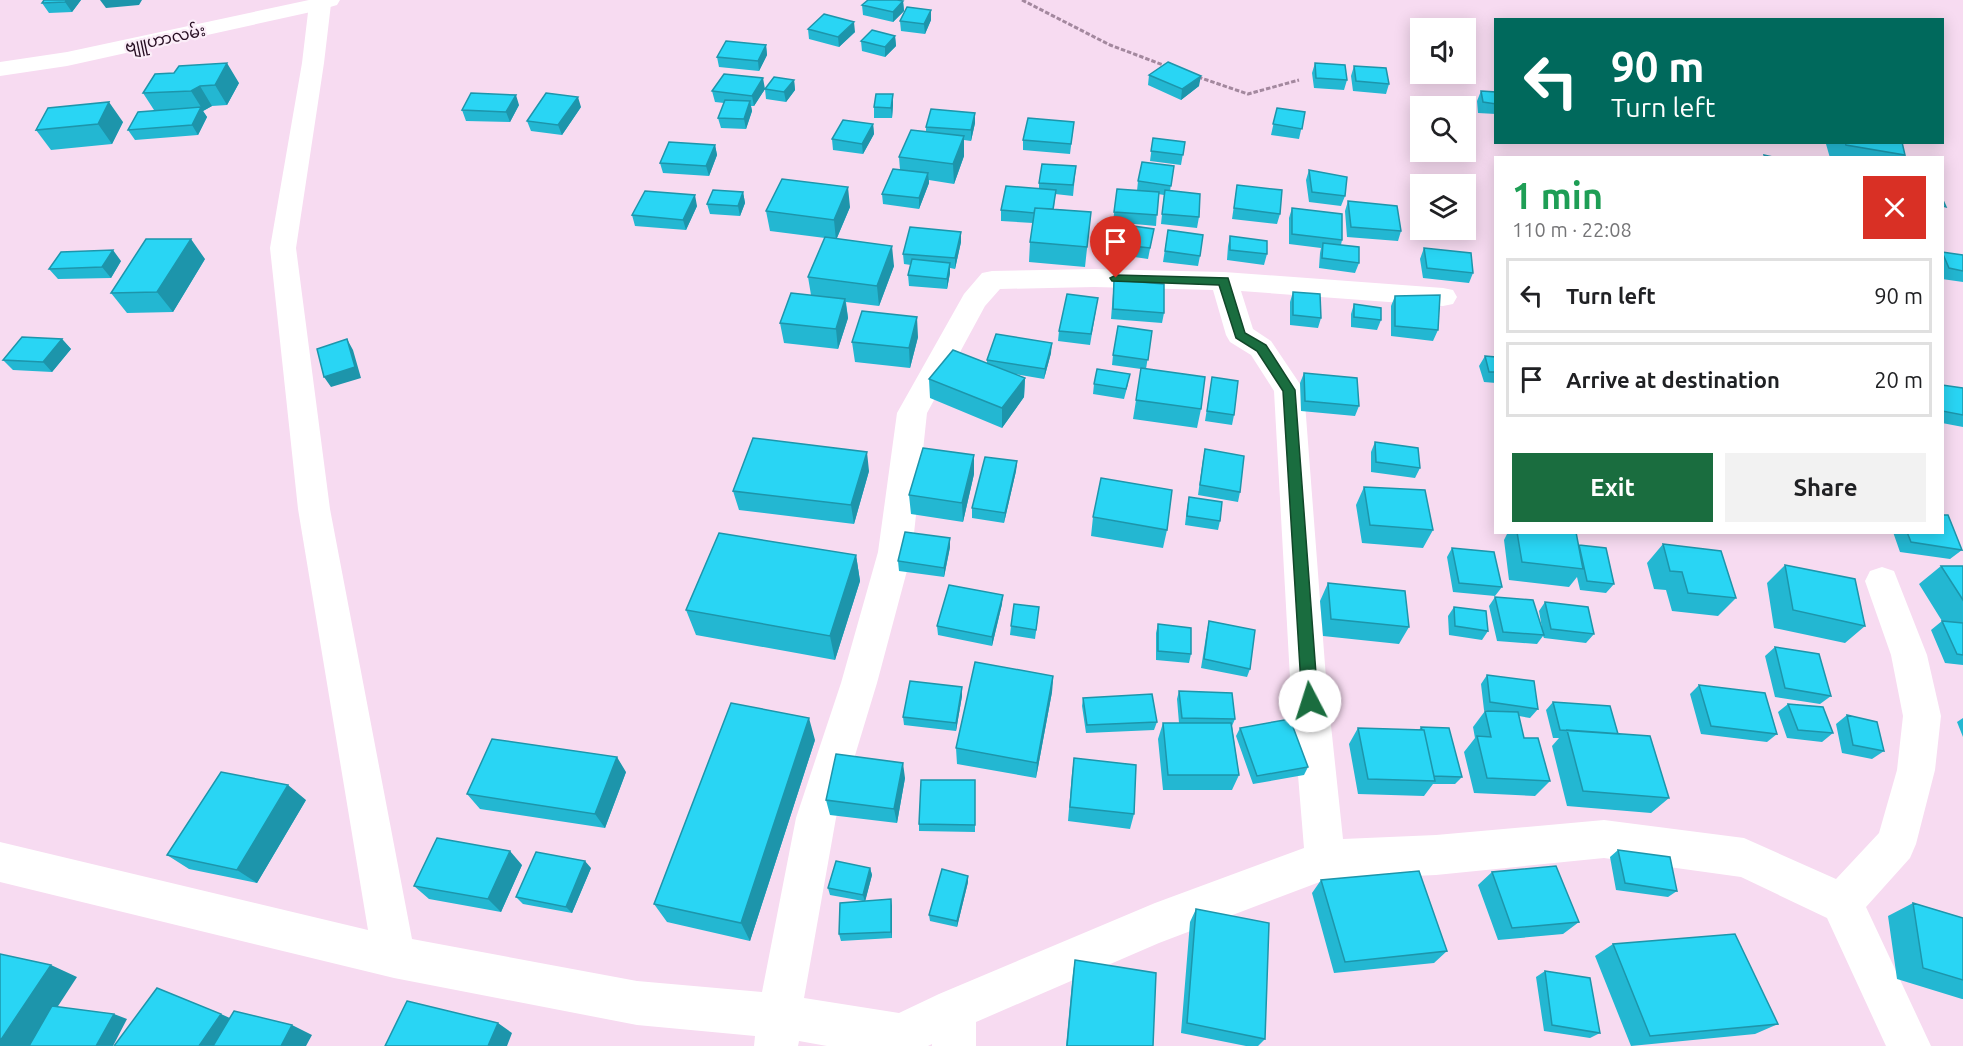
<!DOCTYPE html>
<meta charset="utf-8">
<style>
body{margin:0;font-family:Ubuntu,"Noto Sans Myanmar",sans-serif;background:#f2f2f2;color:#202124;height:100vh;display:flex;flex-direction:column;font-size:22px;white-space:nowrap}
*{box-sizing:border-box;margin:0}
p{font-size:20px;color:#757577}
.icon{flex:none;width:33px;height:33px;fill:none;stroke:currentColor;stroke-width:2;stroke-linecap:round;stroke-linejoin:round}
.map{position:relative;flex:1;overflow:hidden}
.details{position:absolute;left:1494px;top:156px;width:450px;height:378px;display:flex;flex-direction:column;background:#fff;border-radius:0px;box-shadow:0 3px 15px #0003}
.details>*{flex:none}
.guide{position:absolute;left:1494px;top:18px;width:450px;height:126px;border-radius:0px;box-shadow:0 3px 15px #0003;background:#00695c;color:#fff;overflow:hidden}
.fabs{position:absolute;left:1410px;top:18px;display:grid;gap:12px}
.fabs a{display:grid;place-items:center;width:66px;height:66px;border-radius:0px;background:#fff;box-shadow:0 3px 15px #0003;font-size:30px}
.pin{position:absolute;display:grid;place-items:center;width:51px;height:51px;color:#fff;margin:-62px -26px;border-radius:50% 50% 50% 0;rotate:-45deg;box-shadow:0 0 6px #0007}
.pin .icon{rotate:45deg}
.me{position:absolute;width:66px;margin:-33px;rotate:355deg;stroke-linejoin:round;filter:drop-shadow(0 0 4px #0008)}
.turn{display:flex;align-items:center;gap:21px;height:126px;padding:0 18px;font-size:27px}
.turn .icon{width:78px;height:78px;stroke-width:2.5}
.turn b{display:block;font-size:42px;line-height:51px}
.round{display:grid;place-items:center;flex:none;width:63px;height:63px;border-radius:0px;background:#f2f2f2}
.summary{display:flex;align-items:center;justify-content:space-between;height:102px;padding:0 18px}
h1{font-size:36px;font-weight:700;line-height:45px;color:#1e9e55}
.action{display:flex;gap:12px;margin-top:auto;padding:12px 18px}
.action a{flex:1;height:69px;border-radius:0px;background:#1a6d3f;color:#fff;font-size:24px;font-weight:700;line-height:69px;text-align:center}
.action a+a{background:#f2f2f2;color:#202124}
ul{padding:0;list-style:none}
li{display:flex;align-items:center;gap:18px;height:75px;margin:0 12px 9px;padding:0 6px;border:3px solid #e0e0e0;border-radius:0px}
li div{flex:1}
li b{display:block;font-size:22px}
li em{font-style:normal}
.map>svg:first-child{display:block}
</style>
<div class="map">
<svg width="1963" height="1046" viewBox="0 0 1963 1046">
<rect width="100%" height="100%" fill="#f7dbf1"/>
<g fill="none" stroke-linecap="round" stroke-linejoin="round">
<!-- path -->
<path stroke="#a3889e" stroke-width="3" stroke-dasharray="4.5 2" stroke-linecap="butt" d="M1022,0L1110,45L1166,66
M1198,77L1248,94L1299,80"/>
<!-- minor -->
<path fill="#fff" fill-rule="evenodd" d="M312,0H328L331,4L324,63L296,248L330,509L412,939L637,981L762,992L796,818L841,683L878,552L897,413L964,294L982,273L992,271L1094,269L1224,272L1443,288L1453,290L1457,297L1453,304L1443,306L1241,291L1253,329L1271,341L1304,390L1326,678L1343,839L1436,835L1604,820L1744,838L1836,879L1879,833L1897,770L1903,716L1891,655L1865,581L1870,571L1882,567L1894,571L1927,655L1941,716L1935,770L1916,844L1910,858L1866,907L1931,1046H1886L1827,918L1741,877L1604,858L1436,875L1325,880L1159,943L976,1022V1046H932V1044L928,1046H827L799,1041L798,1046H754L755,1036L637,1025L394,978L0,882V842L368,930L298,509L270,248L302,63L309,4ZM1094,287L1213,290L1226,335L1230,342L1251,355L1274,391L1290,678L1304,848L1155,903L939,994L899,1013L804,998L836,818L877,683L912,552L927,413L985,306L1000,289Z"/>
<!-- major -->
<path fill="#fff" fill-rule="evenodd" d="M309,0H340L337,5L320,10L67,66L0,76V62L67,52Z"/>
</g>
<!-- wall -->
<path fill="#23b7d2" d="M81,0L72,12L49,13L42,3Z
M903,1L904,11L893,22L863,15L862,5Z
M931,10V20L925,34L901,31L900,21Z
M808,29L855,32L839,47L809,39Z
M895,36L896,46L885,57L862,51L861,41Z
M766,45L767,55L759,71L719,67L717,57Z
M1315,63L1347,80L1344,90L1314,88L1312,73Z
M1354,66L1389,84L1386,94L1353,91L1351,76Z
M155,74L239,83L227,105L212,106L203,111L207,117L198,135L135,140L128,130L154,110L143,93Z
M1149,75L1199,86L1181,100L1148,85Z
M794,80L795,90L786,102L766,99L765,89L754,106H751L752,111L746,129L721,128L718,118L724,103L715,102L712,91L765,88Z
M1481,91L1496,92V114L1478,113L1477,101Z
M519,105L510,122L466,121L462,110Z
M893,105L892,118H874V107Z
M581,107L562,135L531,131L527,121Z
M48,108L123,122L112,144L51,150L36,130Z
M1277,108L1305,112L1299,139L1271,135Z
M1074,122L1070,154L1023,150V140Z
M975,123L971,141L964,140V156L954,184L929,180V183L919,209L883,204L882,194L900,170L899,157L926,132V127Z
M873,124L874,134L863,154L833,150L832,139Z
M1153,138L1185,142L1181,165L1150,161Z
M1827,142H1902L1905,155L1904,158H1830L1826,144Z
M715,145L717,155L709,176L663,173L660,163Z
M1076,166L1073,196L1055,194L1054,209L1091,212L1085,267L1029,262L1030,242L1033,223L1001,221V210L1039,189V183Z
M1174,166L1170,191L1199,217L1197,228L1161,224L1164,195L1158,194L1156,226L1113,222L1117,189L1137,191L1138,181Z
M1309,170L1345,196L1341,206L1309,202L1306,180Z
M1237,185L1280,214L1277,224L1232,219Z
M743,192L745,203L740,216L710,214L707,204Z
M1348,201L1401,231L1398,241L1347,237L1345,211Z
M697,206L686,230L635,226L632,215Z
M850,207L837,238L894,266L879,306L846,302L848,318L838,349L784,343L780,323L811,295L808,277L825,238L770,231L766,211Z
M1292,208L1342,240L1341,245L1359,263L1355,273L1319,268L1320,253L1321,248L1289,244V218Z
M1168,230L1200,256L1198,266L1163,262Z
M961,232V242L955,269L950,268V273L947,289L909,286L908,275L911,265L904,264L903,254Z
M1230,236L1267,254L1264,265L1227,260L1228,246Z
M1152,239L1148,259L1114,254L1115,244Z
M1424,248L1473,273L1469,283L1423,278L1420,259Z
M1942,252L1963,255V282L1942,279Z
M205,259L173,312L127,313L111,293Z
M121,261L111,278L58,279L49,269Z
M1114,280L1164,313L1162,323L1111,319Z
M1293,292L1321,318L1318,328L1290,325V302Z
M1395,296L1438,330L1433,341L1391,336V306Z
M1098,298L1090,345L1058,341L1059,331Z
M1354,304L1381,320L1377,330L1351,327V314Z
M1152,331L1146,369L1201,409L1197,428L1133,419L1141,369L1112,365L1113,355Z
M918,337L910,368L855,362L852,342Z
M62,339L71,349L52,372L13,370L3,360Z
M1051,353L1044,379L1015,374L1025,378L1024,397L1002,428L930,398L929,379L987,363V360Z
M1485,356L1496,357V383L1484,382L1479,366Z
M1304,373L1359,406L1355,416L1301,411L1300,383Z
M1212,377L1234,415L1232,425L1205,421Z
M1094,384H1128L1124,399L1093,394Z
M1942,385L1963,388V427L1942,423Z
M1375,442L1420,468L1415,478L1371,472V452Z
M1205,449L1240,492L1238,502L1198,495L1203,459Z
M1017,461L1016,471L1004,523L972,518V508Z
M869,471L854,524L739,510L733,491Z
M974,474L963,522L911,514L909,495Z
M1364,487L1433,530L1423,548L1362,543L1356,505Z
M1189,497L1220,521L1218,530L1185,525L1187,507Z
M1093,517L1167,530L1163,548L1091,536Z
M1508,532H1517L1578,546L1614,584L1606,593L1580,590L1577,577L1569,587L1509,580L1504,540Z
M1893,532H1942L1962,550L1950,559L1900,552Z
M950,538V547L944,577L899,571L898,561Z
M1663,544L1736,598L1718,616L1672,611L1666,590L1654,589L1647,563Z
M1452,548L1502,587L1495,596L1453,592L1447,557Z
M856,555L860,581L835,660L696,635L686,610Z
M1785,565L1865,626L1845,643L1774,628L1767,583Z
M1941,566H1963V665L1945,663L1931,630L1942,621L1919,584Z
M1328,583L1409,627L1399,644L1323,636L1320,601Z
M1495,597L1542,628L1539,611L1545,602L1594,634L1586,643L1544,638L1543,636L1537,644L1497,641L1489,606Z
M1002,604L992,646L938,635L937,626Z
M1454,607L1488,631L1482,640L1449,635L1448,616Z
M1038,617L1035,639L1010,635L1011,626Z
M1209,621L1250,669L1247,677L1201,668L1207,630Z
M1158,624L1191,654L1189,663L1156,660V633Z
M1775,647L1831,696L1820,704L1775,697L1765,656Z
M1487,675L1538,709L1530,718L1519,716L1524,738L1550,781L1535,796L1474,793L1464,752L1475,738L1473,727L1485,711H1488L1484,710L1481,684Z
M1053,676L1052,692L1036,778L957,764L956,748Z
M1699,685L1777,734L1767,742L1701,734L1690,694Z
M962,687V696L956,731L904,725L903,717Z
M1179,691L1235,719L1232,726L1239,775L1232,790H1163L1158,739L1163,723H1179L1177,699Z
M1083,698L1157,722L1154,730L1086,733L1082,706Z
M1553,702L1618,734L1669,798L1651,813L1567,806L1552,746L1559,738H1553L1546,710Z
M1788,704L1833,733L1822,742L1787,738L1778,712Z
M1847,715L1884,751L1872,759L1842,753L1836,724Z
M1963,718V737L1957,722Z
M1421,727L1462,777L1455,784H1433L1424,796L1358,794L1349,744L1358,728L1419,730Z
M1240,728L1308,767L1304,775L1253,784L1236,736Z
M815,740L750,941L667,922L654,904Z
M1074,758L1134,814L1130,829L1068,821L1072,773Z
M626,772L605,828L480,809L467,794Z
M905,778L897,823L830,815L826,800Z
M975,780V832L919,831V824Z
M306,800L257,883L189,869L167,855Z
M1618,850L1677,891L1668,897L1616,890L1610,857Z
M522,865L501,912L429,899L414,886Z
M591,868L572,913L523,904L516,897Z
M870,868L872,875L865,901L892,906V938L841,941L839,934L863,901L830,895L828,888Z
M1492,872L1579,922L1563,934L1498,940L1478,885Z
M1321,880L1447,951L1434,963L1334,973L1312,893Z
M968,882L957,927L930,921L929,915Z
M1913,903L1963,918V999H1962L1897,979L1888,916Z
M1196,909L1265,1039L1258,1046H1246L1181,1033L1190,922Z
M1613,944L1778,1024L1755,1034L1631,1046L1595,956Z
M1075,960L1153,1046H1066L1073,972Z
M1545,971L1600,1033L1590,1038L1544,1031L1536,977Z"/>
<!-- shaded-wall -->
<path fill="#1d95ab" d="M67,0H81L72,12L65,2Z
M100,0H142L139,5L106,8Z
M903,1L904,11L893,22V12Z
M931,10V20L925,34L924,24Z
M854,22L855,32L839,47L838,37Z
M895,36L896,46L885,57V47Z
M766,45L767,55L759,71L758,61Z
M227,63L239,83L227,105L215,85Z
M1201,76L1199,86L1181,100L1182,89Z
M763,78L765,89L754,106L752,96Z
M794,80L795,90L786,102L784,92Z
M200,86L212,106L203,111L207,117L198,135L192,125L201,107L191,91Z
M893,94V105L892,118L891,108Z
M516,95L519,105L510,122L506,112Z
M578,97L581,107L562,135L558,125Z
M750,101L752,111L746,129L744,119Z
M109,102L123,122L112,144L98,124Z
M975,113V123L971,141V130Z
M873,124L874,134L863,154L862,144Z
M964,136V156L954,184L953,164Z
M715,145L717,155L709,176L706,166Z
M928,173L929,183L919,209V198Z
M848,187L850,207L836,240L834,220Z
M743,192L745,203L740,216L738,206Z
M695,195L697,206L686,230L683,220Z
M961,232V242L955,269V258Z
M191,239L205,259L173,312L157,292Z
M892,246L894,266L879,306L877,286Z
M113,250L121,261L111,278L102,267Z
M950,263V273L947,289V279Z
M845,299L848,318L838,349L836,329Z
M917,317L918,337L910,368L909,348Z
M62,339L71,349L52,372L43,362Z
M347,339L353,350L361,378L331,387L324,377Z
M1052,343L1051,353L1044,379L1045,369Z
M1025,378L1024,397L1002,428V408Z
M867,452L869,471L854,524L851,505Z
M974,455V474L963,522L962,503Z
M1017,461L1016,471L1004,523L1005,513Z
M950,538V547L944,577V568Z
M856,555L860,581L835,660L830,636Z
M1003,595L1002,604L992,646V637Z
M1053,676L1052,692L1036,778L1037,763Z
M962,687V696L956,731V723Z
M809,718L815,740L750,941L741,923Z
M617,757L626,772L605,828L595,814Z
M903,763L905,778L897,823L894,809Z
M288,785L306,800L257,883L237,870Z
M510,851L522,865L501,912L488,899Z
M585,861L591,868L572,913L566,907Z
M870,868L872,875L865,902L863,895Z
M968,876V882L957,927V921Z
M891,899L892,906V938L891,932Z
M51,965L77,977L32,1046H0V1041Z
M114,1014L127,1019L113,1046H96Z
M221,1014L243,1024L228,1046H199Z
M498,1023L512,1033L507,1046H488Z
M292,1025L312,1035L306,1046H281Z"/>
<!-- building -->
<path fill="#29d5f4" stroke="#1d95ab" stroke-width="1.5" d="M44,0H67L65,2L42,3Z
M868,0H897L903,1L893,12L862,5Z
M907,7L931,10L924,24L900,21Z
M824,14L854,22L838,37L808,29Z
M872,30L895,36L885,47L861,41Z
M726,41L766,45L758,61L717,57Z
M1168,62L1201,76L1182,89L1149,75Z
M227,63L215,85L200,86L191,91L143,93L155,74L174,73L179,66Z
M1315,63L1345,65L1347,80L1316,78Z
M1354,66L1386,68L1389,84L1356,81Z
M724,74L763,78L752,96L712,91Z
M774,77L794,80L784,92L765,89Z
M1481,91L1496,92V104L1483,102Z
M471,93L516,95L506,112L462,110Z
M546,93L578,97L558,125L527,121Z
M876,94H893L891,108L874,107Z
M725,100L750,101L744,119L718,118Z
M109,102L98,124L36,130L48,108Z
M201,107L192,125L128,130L138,112Z
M1277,108L1305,112L1302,129L1273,124Z
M931,109L975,113L971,130L926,127Z
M1028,118L1074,122L1071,144L1023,140Z
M843,120L873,124L862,144L832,139Z
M911,130L964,136L953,164L899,157Z
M1153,138L1185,142L1183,155L1151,151Z
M669,142L715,145L706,166L660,163Z
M1845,142H1902L1905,155L1846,145Z
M1764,155L1777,158H1765Z
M1142,162L1174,166L1171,186L1138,181Z
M1042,164L1076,166L1073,185L1039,183Z
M893,169L928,173L919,198L882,194Z
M1309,170L1347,177L1345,196L1312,192Z
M782,179L848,187L834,220L766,211Z
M1237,185L1282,190L1280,214L1234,208Z
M1006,186L1056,190L1053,209L1035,208L1034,213L1001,210Z
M1117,189L1159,192L1157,215L1114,212Z
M713,190L743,192L738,206L707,204Z
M1165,190L1200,194L1199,217L1162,214Z
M645,191L695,195L683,220L632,215Z
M1942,198L1946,207L1942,206Z
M1348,201L1397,206L1401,231L1351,227Z
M1035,208L1091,212L1087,247L1030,242Z
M1292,208L1342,214V240L1292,234Z
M1119,224L1154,229L1150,248L1115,244Z
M910,227L961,232L955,258L903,254Z
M1168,230L1203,235L1200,256L1165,251Z
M1230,236L1267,241V254L1230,250Z
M825,237L892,246L877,286L808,277Z
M146,239H191L157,292L111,293Z
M1323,243L1359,247V263L1322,258Z
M1424,248L1471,253L1473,273L1427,268Z
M113,250L102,267L49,269L61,252Z
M1942,252L1963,255V271L1949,268Z
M912,259L950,263L947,279L908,275Z
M1114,280L1164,284V313L1113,309Z
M1293,292L1320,294L1321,318L1293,315Z
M791,293L845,299L836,329L780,323Z
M1067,294L1098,298L1091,334L1059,331Z
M1440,295L1438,330L1395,326V296Z
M1354,304L1381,308V320L1354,317Z
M862,311L917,317L909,348L852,342Z
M1118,326L1152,331L1148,360L1113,355Z
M996,334L1052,343L1045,369L987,360Z
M22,337L62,339L43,362L3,360Z
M347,339L355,367L324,377L317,349Z
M953,350L1025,378L1002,408L929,379Z
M1485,356L1496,357V372H1489Z
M1141,368L1205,377L1201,409L1136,400Z
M1097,369L1130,374L1126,389L1094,384Z
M1304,373L1357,378L1359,406L1305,401Z
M1212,377L1238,381L1234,415L1207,411Z
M1942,385L1963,388V415L1942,411Z
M753,438L867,452L851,505L733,491Z
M1375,442L1418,448L1420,468L1376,462Z
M923,448L974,455L962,503L909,495Z
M1205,449L1244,456L1240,492L1200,485Z
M985,457L1017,461L1005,513L972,508Z
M1101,478L1172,490L1167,530L1093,517Z
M1364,487L1425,490L1433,530L1370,525Z
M1189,497L1222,502L1220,521L1187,516Z
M1942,515H1948L1962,550L1911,542L1907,532H1942Z
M905,532L950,538L944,568L898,561Z
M1517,532H1576L1583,569L1522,562Z
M719,533L856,555L830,636L686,610Z
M1663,544L1721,551L1736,598L1688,593L1682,572L1670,571Z
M1579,545L1606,548L1614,584L1587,581Z
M1452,548L1494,552L1502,587L1459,583Z
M1785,565L1855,579L1865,626L1793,610Z
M1941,566H1963V600Z
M1328,583L1405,591L1409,627L1331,619Z
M949,585L1003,595L992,637L937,626Z
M1495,597L1533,600L1544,635L1503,632Z
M1545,602L1588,607L1594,634L1551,629Z
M1014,604L1039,607L1036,630L1011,626Z
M1454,607L1486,611L1488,631L1455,626Z
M1209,621L1255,630L1250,669L1204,659Z
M1942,621L1963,623V655L1957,654Z
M1158,624L1191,628V654L1158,651Z
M1775,647L1819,654L1831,696L1785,688Z
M975,662L1053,676L1037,763L956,748Z
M1487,675L1534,681L1538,709L1490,702Z
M910,681L962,687L956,723L903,717Z
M1699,685L1765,693L1777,734L1711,726Z
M1179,691L1232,693L1235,719L1182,718Z
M1152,694L1157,722L1087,725L1083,698Z
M1553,702L1610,706L1618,734L1560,730Z
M731,703L809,718L741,923L654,904Z
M1788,704L1823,707L1833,733L1798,730Z
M1485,711L1518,712L1524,738H1538L1550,781L1487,778L1477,736L1491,737Z
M1847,715L1877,722L1884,751L1853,745Z
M1290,719L1308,767L1257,776L1240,728Z
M1163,723H1231L1239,775H1168Z
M1421,727L1449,728L1462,777L1434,776L1424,730H1422Z
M1358,728L1424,730L1435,781L1368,779Z
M1567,730L1650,736L1669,798L1583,791Z
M492,739L617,757L595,814L467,794Z
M836,754L903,763L894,809L826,800Z
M1074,758L1136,765L1134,814L1070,807Z
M221,772L288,785L237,870L167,855Z
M921,780H975V825L919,824Z
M437,838L510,851L488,899L414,886Z
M1618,850L1670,857L1677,891L1625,883Z
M536,852L585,861L566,907L516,897Z
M836,861L870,868L863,895L828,888Z
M1556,866L1579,922L1512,928L1492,872Z
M942,869L968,876L957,921L929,915Z
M1419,871L1447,951L1345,962L1321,880Z
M891,899V932L839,934L840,903Z
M1913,903L1963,918V980L1923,968Z
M1196,909L1269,923L1265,1039L1187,1023Z
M1735,934L1778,1024L1650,1036L1613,944Z
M0,954L51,965L0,1041Z
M1075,960L1156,973L1153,1046H1067Z
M1545,971L1590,978L1600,1033L1552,1025Z
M157,988L221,1014L199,1046H114Z
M407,1001L498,1023L488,1046H385Z
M52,1006L114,1014L96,1046H29Z
M234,1011L292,1025L281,1046H213Z"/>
<!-- route -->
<path fill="#1a6d3f" stroke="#114729" stroke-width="1.5" d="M1116,275L1228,278L1245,333L1266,345L1295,390L1318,701L1315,706L1310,708L1305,706L1302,701L1283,391L1257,351L1236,338L1219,285L1112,281L1110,278Z"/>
<g text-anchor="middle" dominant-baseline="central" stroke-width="4.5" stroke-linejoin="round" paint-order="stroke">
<!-- far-street labels -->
<g font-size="16" fill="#250d21" stroke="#fbedf8">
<text transform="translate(165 38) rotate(-12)">ဗျူဟာလမ်း</text>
</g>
</g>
</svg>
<div class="fabs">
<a><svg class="icon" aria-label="sound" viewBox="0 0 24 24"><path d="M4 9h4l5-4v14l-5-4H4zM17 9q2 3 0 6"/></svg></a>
<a><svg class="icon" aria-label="search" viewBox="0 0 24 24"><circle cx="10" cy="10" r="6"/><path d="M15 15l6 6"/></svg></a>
<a><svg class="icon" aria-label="layers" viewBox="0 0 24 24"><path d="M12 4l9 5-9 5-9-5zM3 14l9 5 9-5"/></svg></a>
</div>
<div class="pin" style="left:1116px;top:278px;background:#d93025"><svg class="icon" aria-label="arrive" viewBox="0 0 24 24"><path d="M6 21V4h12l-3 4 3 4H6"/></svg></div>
<svg class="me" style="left:1310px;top:701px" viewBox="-20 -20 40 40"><circle r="19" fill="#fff"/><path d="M0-13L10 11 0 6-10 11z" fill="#1a6d3f"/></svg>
<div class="guide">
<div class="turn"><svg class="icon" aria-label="left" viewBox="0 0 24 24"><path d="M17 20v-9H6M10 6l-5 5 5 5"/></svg><div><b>90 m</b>Turn left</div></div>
</div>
<section class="details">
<div class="summary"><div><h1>1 min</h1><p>110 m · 22:08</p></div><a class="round" style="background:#d93025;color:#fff"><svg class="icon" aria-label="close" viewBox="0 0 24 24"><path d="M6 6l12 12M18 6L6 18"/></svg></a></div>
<ul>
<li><svg class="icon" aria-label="left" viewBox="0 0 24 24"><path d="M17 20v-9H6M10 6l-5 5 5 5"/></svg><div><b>Turn left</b></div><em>90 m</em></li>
<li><svg class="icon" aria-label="arrive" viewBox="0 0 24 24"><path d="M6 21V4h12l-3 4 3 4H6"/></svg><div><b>Arrive at destination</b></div><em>20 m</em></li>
</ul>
<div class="action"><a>Exit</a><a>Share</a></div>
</section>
</div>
